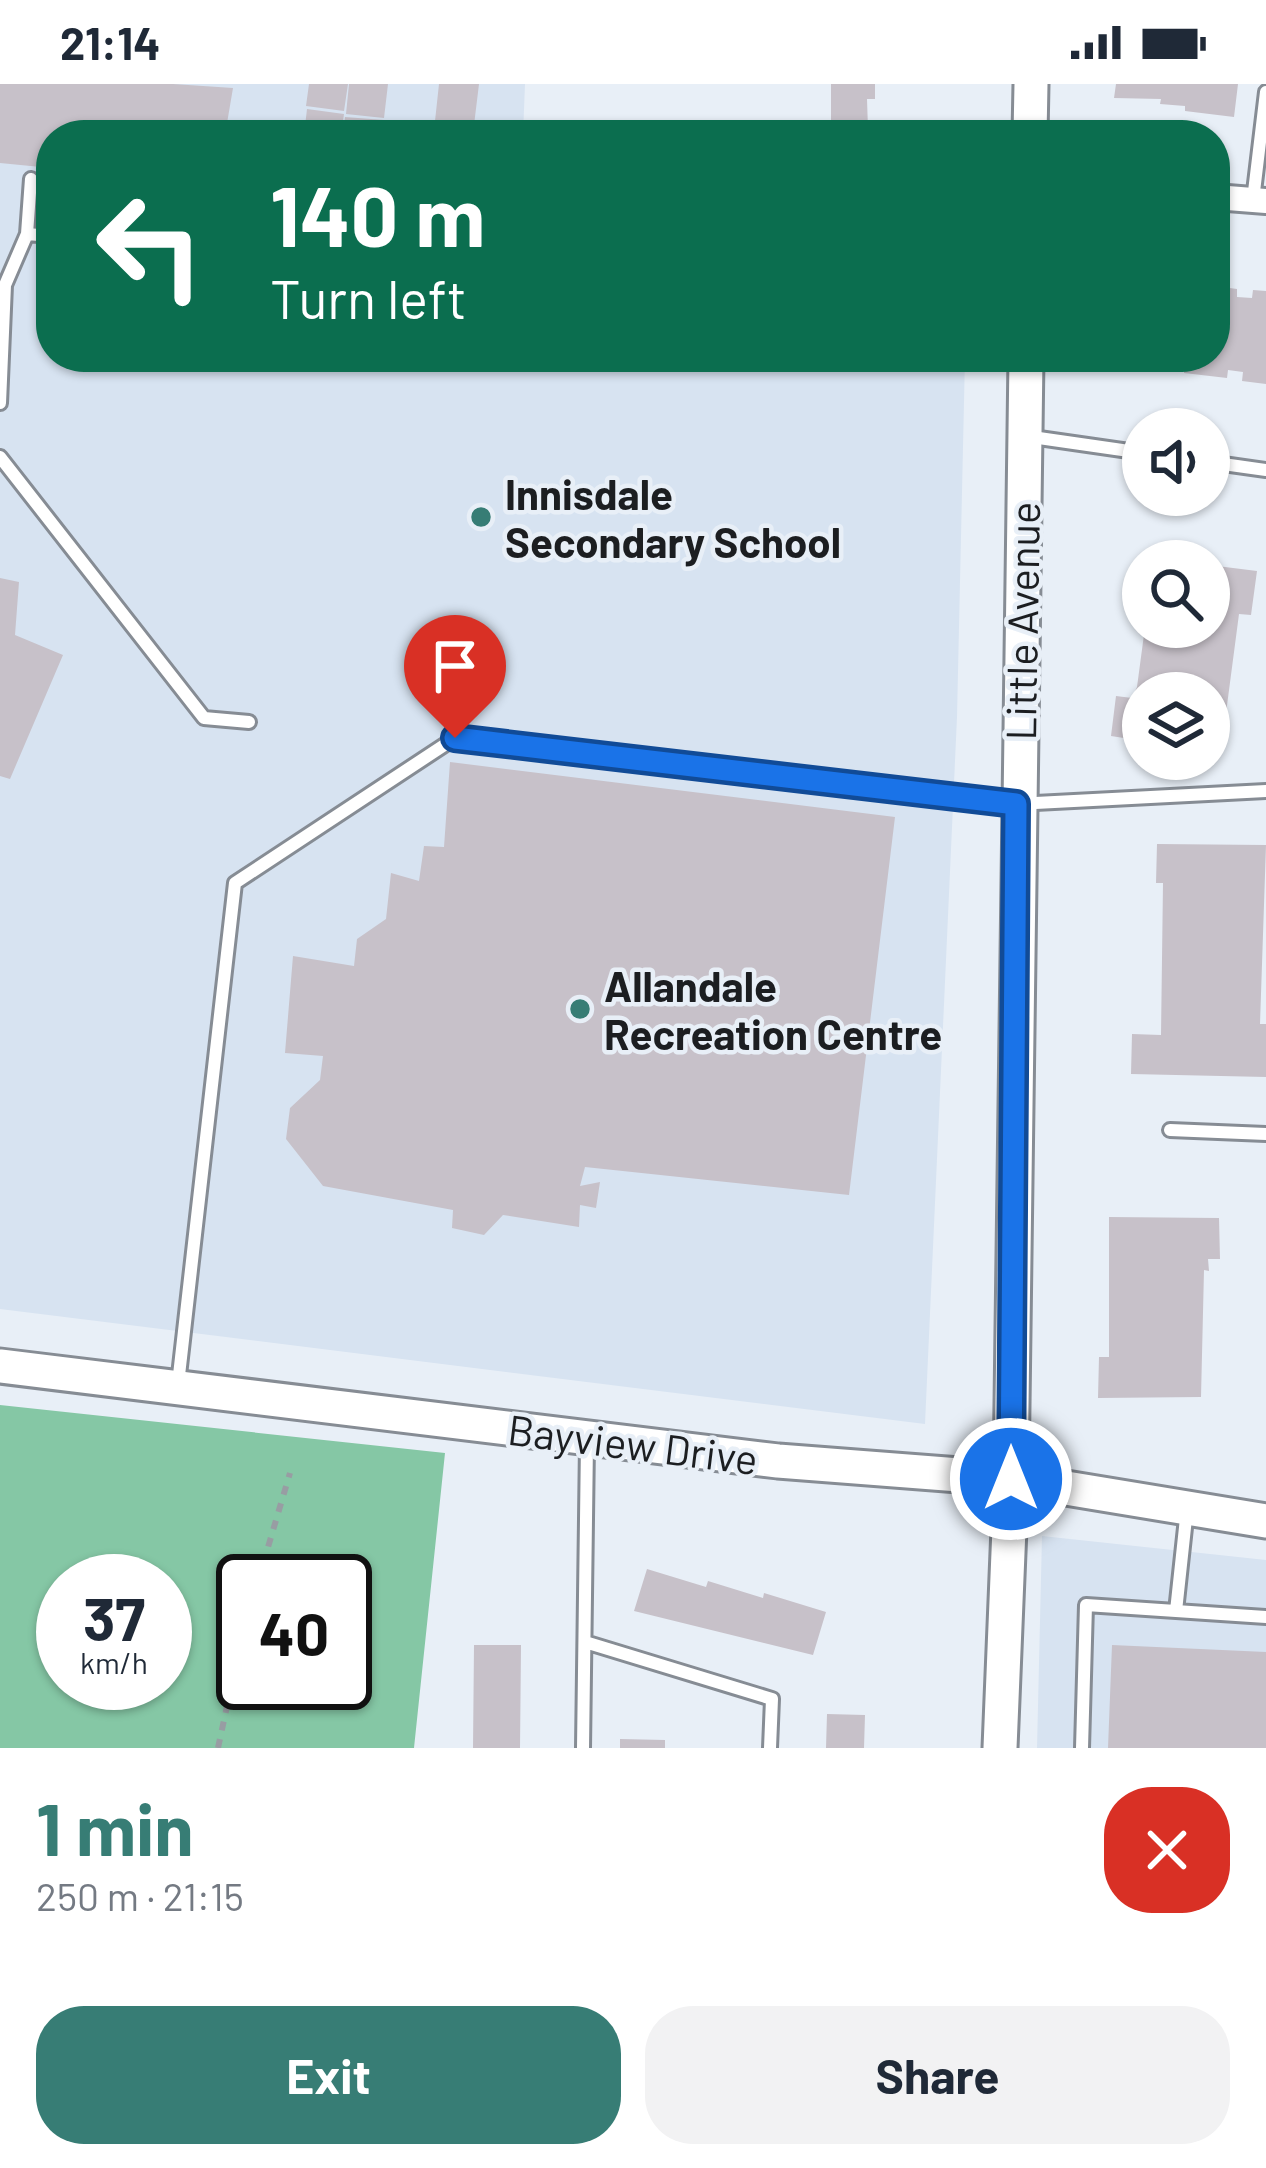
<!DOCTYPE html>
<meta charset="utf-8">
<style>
body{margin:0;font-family:Barlow,sans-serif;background:#f2f2f3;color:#1f2937;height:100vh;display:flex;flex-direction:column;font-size:45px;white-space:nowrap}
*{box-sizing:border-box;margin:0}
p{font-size:39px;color:#747a83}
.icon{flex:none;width:66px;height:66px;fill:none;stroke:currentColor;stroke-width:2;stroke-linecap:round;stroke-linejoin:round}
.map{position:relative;height:1664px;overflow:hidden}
.drawer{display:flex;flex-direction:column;background:#fff;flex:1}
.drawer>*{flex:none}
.guide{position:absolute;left:36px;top:36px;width:1194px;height:252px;border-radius:48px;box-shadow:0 3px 9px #0004;background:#0b6e4f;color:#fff;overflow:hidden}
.fabs{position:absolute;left:1122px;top:324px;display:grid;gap:24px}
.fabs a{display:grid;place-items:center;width:108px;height:108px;border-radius:50%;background:#fff;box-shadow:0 3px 9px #0004;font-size:60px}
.speed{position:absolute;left:36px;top:1470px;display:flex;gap:24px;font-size:60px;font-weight:700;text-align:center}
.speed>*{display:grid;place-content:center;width:156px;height:156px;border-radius:50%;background:#fff;box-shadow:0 3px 9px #0004;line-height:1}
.speed small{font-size:30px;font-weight:400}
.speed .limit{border:6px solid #111;border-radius:18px;background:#fff;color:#111}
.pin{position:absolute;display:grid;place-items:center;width:102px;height:102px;color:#fff;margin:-123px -51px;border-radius:50% 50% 50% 0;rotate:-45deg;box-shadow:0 0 12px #0007}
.pin .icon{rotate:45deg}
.me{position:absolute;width:132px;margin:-66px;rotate:0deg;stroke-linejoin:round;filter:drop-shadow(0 0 9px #0008)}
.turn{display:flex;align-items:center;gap:42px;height:252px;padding:0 36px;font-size:54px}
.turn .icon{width:156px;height:156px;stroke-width:2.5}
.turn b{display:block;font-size:84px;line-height:102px}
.round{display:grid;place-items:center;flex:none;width:126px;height:126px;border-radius:48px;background:#f2f2f3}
.summary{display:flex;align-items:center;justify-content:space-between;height:204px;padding:0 36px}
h1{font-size:72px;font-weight:700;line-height:90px;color:#377d75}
.action{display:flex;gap:24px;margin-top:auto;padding:24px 36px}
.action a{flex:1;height:138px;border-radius:48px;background:#377d75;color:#fff;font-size:48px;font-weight:700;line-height:138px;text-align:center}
.action a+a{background:#f2f2f3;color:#1f2937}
.status{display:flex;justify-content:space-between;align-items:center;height:84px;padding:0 60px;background:#fff;direction:ltr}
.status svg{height:33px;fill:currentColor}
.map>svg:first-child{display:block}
</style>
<div class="status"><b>21:14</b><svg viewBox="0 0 49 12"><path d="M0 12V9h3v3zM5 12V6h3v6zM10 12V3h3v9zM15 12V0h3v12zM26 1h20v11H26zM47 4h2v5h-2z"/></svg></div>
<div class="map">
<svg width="1266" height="1664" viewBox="0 0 1266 1664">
<rect width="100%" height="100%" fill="#e8eff7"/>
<!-- built -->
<path fill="#d7e3f1" d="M0,0H525L523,51H51V273H965L957,633L925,1340L0,1225Z
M1042,1452L1266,1476V1664H1037Z"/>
<!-- forest -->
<path fill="#85c7a5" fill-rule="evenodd" d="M0,1321L445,1369L414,1664H0ZM63,1497H165V1599H63ZM243,1497H345V1599H243Z"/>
<!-- building -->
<path fill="#c7c1c9" d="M0,0H173L233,4L225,51H51V84L0,79Z
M309,0H348L344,27L306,22Z
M349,0H388L384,34L346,30Z
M439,0H479L474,41L435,37Z
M831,0H875V15H867L868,45H831Z
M1116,0H1238L1234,33L1185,27V22L1160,20L1161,15L1114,14Z
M307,25L344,30L341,51H304Z
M345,33L384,36L382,51H343Z
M435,40L475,45L474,51H434Z
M1215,202L1237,205V213L1252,214L1253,206L1266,207V300L1242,297L1243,288L1228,286L1227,294L1184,289L1186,273H1215Z
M1130,273H1174L1172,287L1129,281Z
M1209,481L1257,487L1251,531L1239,530L1221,667L1209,665V609H1143V657L1111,652L1116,612L1132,614L1137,603L1145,543H1209Z
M0,494L19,498L15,551L63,571L10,695L0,692Z
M450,678L895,733L849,1111L585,1083L580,1102L600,1098L596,1124L580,1121L579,1143L503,1131L484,1151L452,1144L453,1126L323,1102L286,1055L290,1024L320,996L323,972L285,969L293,872L354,882L357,855L386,835L391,789L419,797L424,762L444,763Z
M1157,760L1266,761L1260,940H1266V993L1131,990L1132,950L1161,951L1163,799H1156Z
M1109,1133L1219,1134L1220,1175H1208L1209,1187L1204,1186L1201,1313L1098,1314L1099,1273H1109Z
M647,1485L706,1503L708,1497L763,1514L764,1509L826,1528L813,1571L634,1527Z
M474,1561H521L520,1664H473Z
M1112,1561L1266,1568V1664H1108Z
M827,1630L865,1631L864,1664H826Z
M620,1655L665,1656V1664H620Z"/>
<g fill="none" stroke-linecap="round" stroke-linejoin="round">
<!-- service casing -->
<g stroke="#868c94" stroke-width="18">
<path id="service" d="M1253,116L1266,8
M27,150L51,152
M0,319L5,201L27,150L31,95
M1025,352L1143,369
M0,373L204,634L249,638
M1209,378L1266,386
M1170,1046L1266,1050
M178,1300L235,799L455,654L1016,720L1266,707
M1176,1527L1187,1425
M585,1558L772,1615L770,1664
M583,1664L587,1359
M1082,1664L1086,1521L1266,1533"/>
</g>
<!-- minor casing -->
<g stroke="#868c94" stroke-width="30">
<path id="minor" d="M1215,113L1266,117"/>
</g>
<!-- tertiary casing -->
<g stroke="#868c94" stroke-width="39">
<path id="tertiary" d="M1030,51L1031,0
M0,1282L778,1377L1011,1395L1266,1437
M1000,1664L1011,1395L1026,273"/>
</g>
<!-- path -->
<path stroke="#989da3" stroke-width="6" stroke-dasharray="9 9" stroke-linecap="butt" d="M258,1497L290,1389
M218,1664L243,1548"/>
<!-- service -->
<use href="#service" stroke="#fff" stroke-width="12"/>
<!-- minor -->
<use href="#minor" stroke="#fff" stroke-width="24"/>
<!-- tertiary -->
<use href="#tertiary" stroke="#fff" stroke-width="33"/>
</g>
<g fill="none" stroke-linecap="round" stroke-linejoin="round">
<!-- route casing -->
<g stroke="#114b97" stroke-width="30">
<path id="route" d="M455,654L1016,720L1011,1395"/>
</g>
<!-- route -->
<use href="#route" stroke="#1a73e8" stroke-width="21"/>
</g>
<!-- markers -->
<g fill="#377d75" stroke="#e8eff7" stroke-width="4.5">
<circle cx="481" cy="433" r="12"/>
<circle cx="580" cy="925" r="12"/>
</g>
<g text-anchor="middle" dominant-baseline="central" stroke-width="9" stroke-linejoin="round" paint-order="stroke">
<!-- poi labels -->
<g font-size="42" font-weight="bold" fill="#1c1e21" stroke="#e8eff7" text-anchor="start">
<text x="505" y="409">Innisdale<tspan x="505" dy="48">Secondary School</tspan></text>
<text x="604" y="901">Allandale<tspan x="604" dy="48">Recreation Centre</tspan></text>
</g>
<!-- street labels -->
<g font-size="42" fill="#1c1e21" stroke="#e8eff7">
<text transform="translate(1021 537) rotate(-89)">Little Avenue</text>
<text transform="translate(633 1359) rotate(7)">Bayview Drive</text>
</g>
</g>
</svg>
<div class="fabs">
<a><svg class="icon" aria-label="sound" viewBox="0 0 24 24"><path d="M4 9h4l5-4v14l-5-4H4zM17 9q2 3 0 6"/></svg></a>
<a><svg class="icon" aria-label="search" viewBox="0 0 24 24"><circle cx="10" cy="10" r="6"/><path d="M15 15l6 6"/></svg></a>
<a><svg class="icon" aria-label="layers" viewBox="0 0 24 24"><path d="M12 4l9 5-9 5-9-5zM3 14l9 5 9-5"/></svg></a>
</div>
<div class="speed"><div>37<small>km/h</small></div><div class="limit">40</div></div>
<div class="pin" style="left:455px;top:654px;background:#d93025"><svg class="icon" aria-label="arrive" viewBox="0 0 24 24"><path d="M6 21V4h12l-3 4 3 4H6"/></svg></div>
<svg class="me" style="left:1011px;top:1395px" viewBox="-20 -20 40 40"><circle r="17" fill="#1a73e8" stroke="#fff" stroke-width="3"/><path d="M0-11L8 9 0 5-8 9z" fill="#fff"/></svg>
<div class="guide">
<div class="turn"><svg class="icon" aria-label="left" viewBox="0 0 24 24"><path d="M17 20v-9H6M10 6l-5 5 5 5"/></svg><div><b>140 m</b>Turn left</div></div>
</div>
</div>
<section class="drawer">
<div class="summary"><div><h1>1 min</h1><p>250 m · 21:15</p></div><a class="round" style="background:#d93025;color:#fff"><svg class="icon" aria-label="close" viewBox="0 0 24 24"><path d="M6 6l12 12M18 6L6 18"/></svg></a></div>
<div class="action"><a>Exit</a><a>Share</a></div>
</section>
